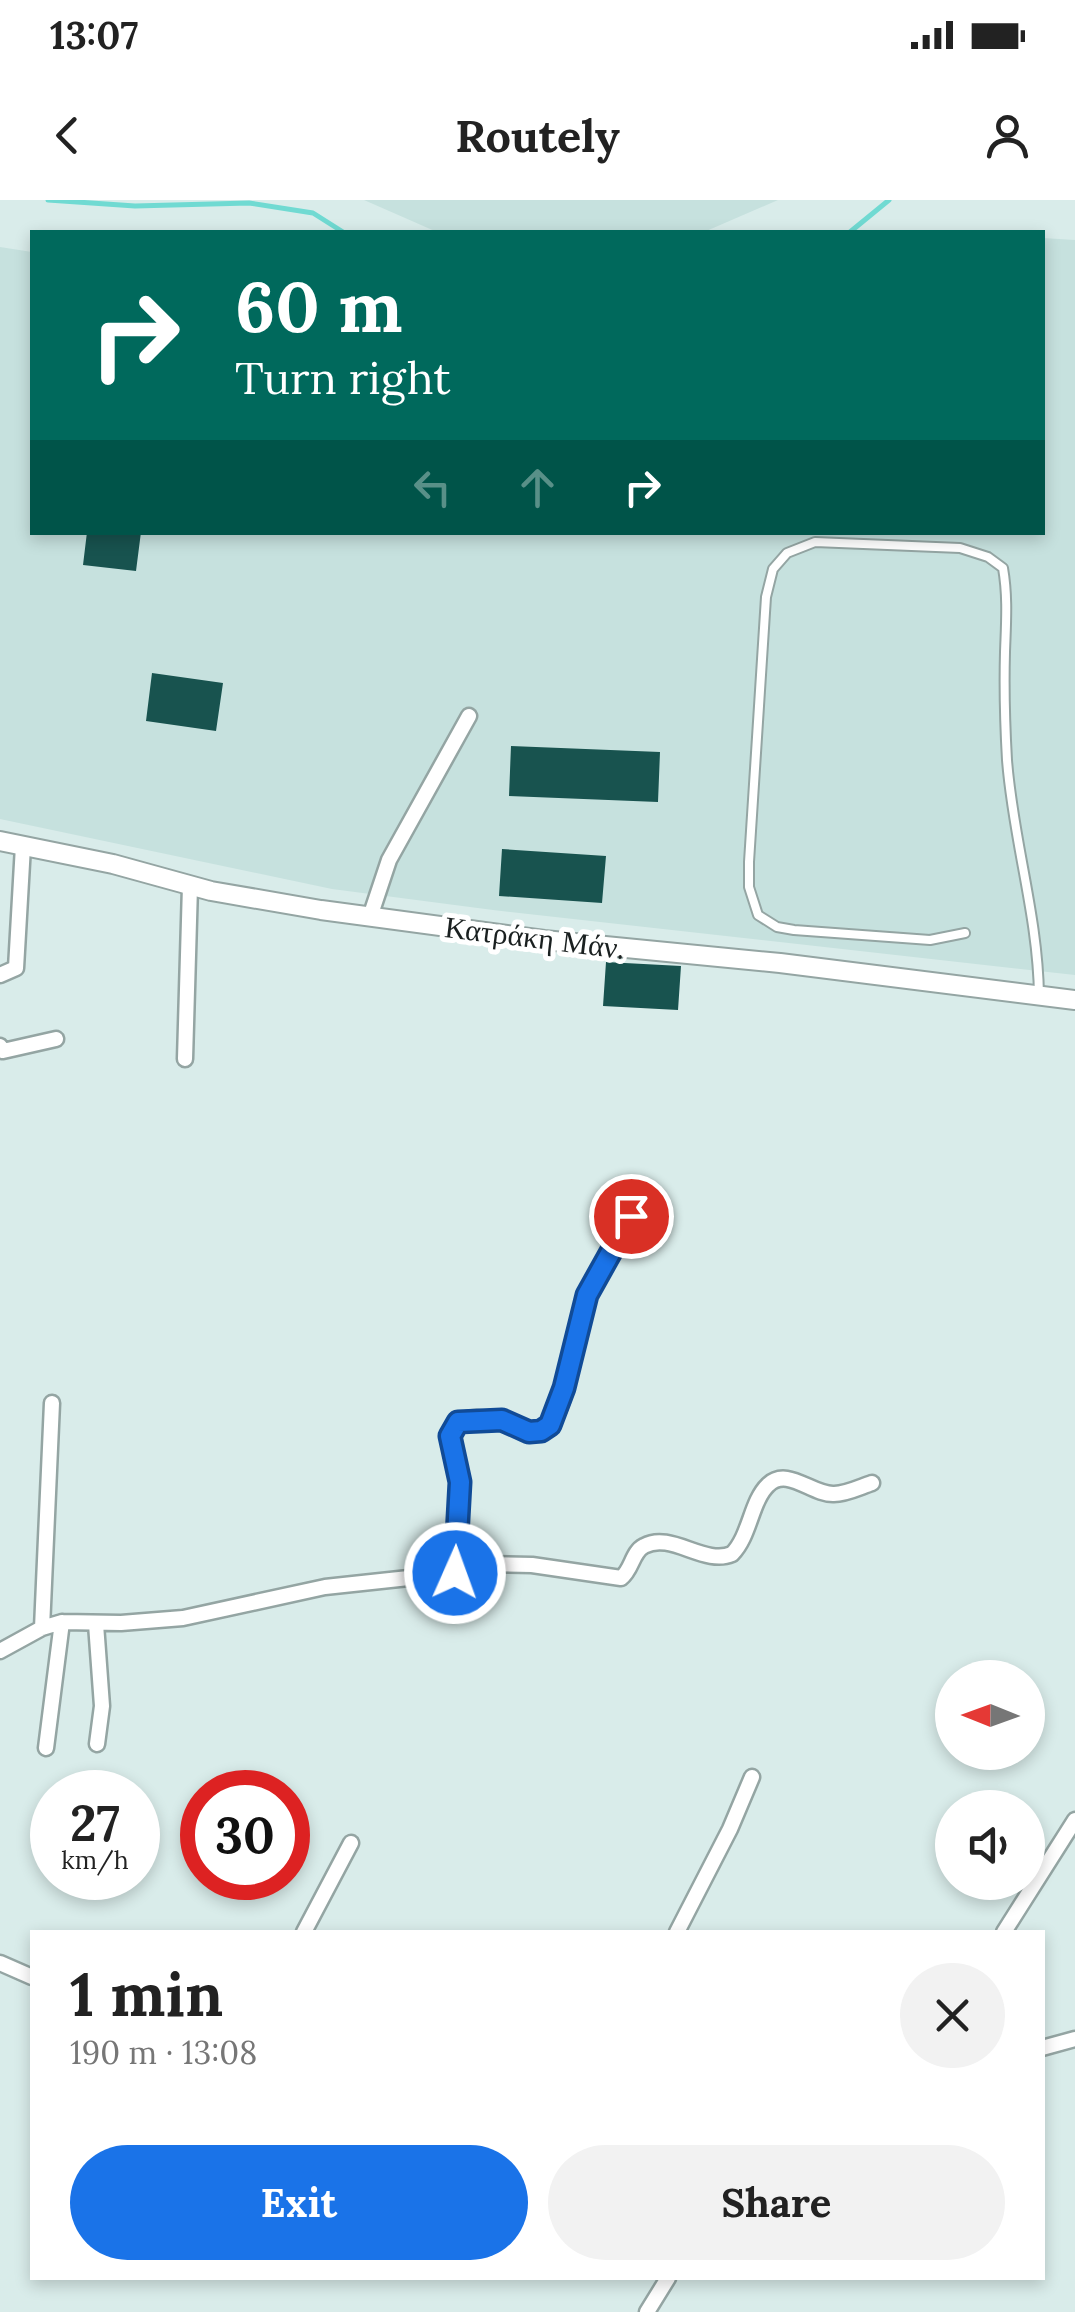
<!DOCTYPE html>
<meta charset="utf-8">
<style>
body{margin:0;font-family:Lora,serif;background:#f2f2f2;color:#222;height:100vh;display:flex;flex-direction:column;font-size:38px;white-space:nowrap}
*{box-sizing:border-box;margin:0}
p{font-size:32px;color:#767676}
.icon{flex:none;width:55px;height:55px;fill:none;stroke:currentColor;stroke-width:2;stroke-linecap:round;stroke-linejoin:round}
.map{position:relative;flex:1;overflow:hidden}
.details{position:absolute;left:30px;top:1730px;width:1015px;height:350px;display:flex;flex-direction:column;background:#fff;border-radius:0px;box-shadow:0 5px 15px #0003}
.details>*{flex:none}
.guide{position:absolute;left:30px;top:30px;width:1015px;height:305px;border-radius:0px;box-shadow:0 5px 15px #0003;background:#00695c;color:#fff;overflow:hidden}
.needle{width:65px;rotate:271deg}
.controls{position:absolute;left:935px;top:1460px;display:grid;gap:20px}
.controls a{display:grid;place-items:center;width:110px;height:110px;border-radius:50%;background:#fff;box-shadow:0 5px 15px #0003;font-size:50px}
.speed{position:absolute;left:30px;top:1570px;display:flex;gap:20px;font-size:50px;font-weight:700;text-align:center}
.speed>*{display:grid;place-content:center;width:130px;height:130px;border-radius:50%;background:#fff;box-shadow:0 5px 15px #0003;line-height:1}
.speed small{font-size:25px;font-weight:400}
.speed .limit{border:15px solid #d22;background:#fff;color:#111}
.pin{position:absolute;display:grid;place-items:center;width:85px;height:85px;color:#fff;margin:-42px;border:5px solid #fff;border-radius:50%;box-shadow:0 2px 10px #0007}
.me{position:absolute;width:110px;margin:-55px;rotate:2deg;stroke-linejoin:round;filter:drop-shadow(0 0 8px #0008)}
.turn{display:flex;align-items:center;gap:35px;height:210px;padding:0 40px;font-size:45px}
.turn .icon{width:130px;height:130px;stroke-width:2.5}
.turn b{display:block;font-size:70px;line-height:85px}
.lanes{display:flex;align-items:center;height:95px;padding:0 40px;background:#0003;justify-content:center;gap:50px;direction:ltr}
.lanes .off{opacity:.35}
.round{display:grid;place-items:center;flex:none;width:105px;height:105px;border-radius:52px;background:#f2f2f2}
.summary{display:flex;align-items:center;justify-content:space-between;height:170px;padding:0 40px}
h1{font-size:60px;font-weight:700;line-height:75px}
.cta{display:flex;gap:20px;margin-top:auto;padding:20px 40px}
.cta a{flex:1;height:115px;border-radius:60px;background:#1a73e8;color:#fff;font-size:40px;font-weight:700;line-height:115px;text-align:center}
.cta a+a{background:#f2f2f2;color:#222}
.status{display:flex;justify-content:space-between;align-items:center;height:70px;padding:0 50px;background:#fff;direction:ltr}
.status svg{height:28px;fill:currentColor}
header{display:flex;justify-content:space-between;align-items:center;height:130px;padding:0 40px;background:#fff;font-size:45px;font-weight:700}
.map>svg:first-child{display:block}
</style>
<div class="status"><b>13:07</b><svg viewBox="0 0 49 12"><path d="M0 12V9h3v3zM5 12V6h3v6zM10 12V3h3v9zM15 12V0h3v12zM26 1h20v11H26zM47 4h2v5h-2z"/></svg></div>
<header><svg class="icon" aria-label="back" viewBox="0 0 24 24"><path d="M15 5l-7 7 7 7"/></svg>Routely<svg class="icon" aria-label="person" viewBox="0 0 24 24"><circle cx="12" cy="8" r="4"/><path d="M4 21q1-7 8-7t8 7"/></svg></header>
<div class="map">
<svg width="1075" height="2112" viewBox="0 0 1075 2112">
<rect width="100%" height="100%" fill="#d9ecea"/>
<!-- built -->
<path fill="#c6e1de" d="M364,0H778L704,32H437Z
M1043,38L1075,40V775L493,710L332,689L0,619V47L32,52V332H1042Z"/>
<g fill="none" stroke-linecap="round" stroke-linejoin="round">
<!-- stream -->
<path stroke="#70dad2" stroke-width="5" d="M48,0L135,6L249,3L313,13L343,32
M850,32L889,0"/>
</g>
<!-- building -->
<path fill="#18534f" d="M87,332H141L136,371L83,365Z
M152,473L223,483L216,531L146,521Z
M511,546L660,552L658,602L509,596Z
M502,649L606,656L602,703L499,696Z
M606,762L681,766L678,810L603,806Z"/>
<g fill="none" stroke-linecap="round" stroke-linejoin="round">
<!-- service casing -->
<g stroke="#94a5a3" stroke-width="12">
<path id="service" d="M965,733L930,740L794,730L777,727L758,715L749,687V662L766,397L773,369L787,353L815,342L960,348L988,357L1003,368C1008,397 1006,423 1005,452C1004,488 1005,525 1007,560C1013,640 1038,715 1039,796"/>
</g>
<!-- minor casing -->
<g stroke="#94a5a3" stroke-width="19">
<path id="minor" d="M371,714L389,660L469,516
M0,775L16,768L23,646
M0,846L3,851L56,839
M185,859L190,686
M455,1373C456,1344 463,1310 459,1281C458,1265 439,1235 458,1223C489,1204 532,1248 551,1223C571,1197 574,1130 586,1097C597,1069 616,1043 631,1017
M96,1424L102,1506L97,1544
M42,1428L52,1203
M0,1451L42,1428L62,1422L121,1423L183,1418L325,1387L455,1373L488,1364L532,1365L621,1378C632,1370 632,1352 644,1346C671,1331 704,1366 732,1354C750,1336 751,1301 768,1285C787,1266 812,1295 834,1294C846,1294 860,1287 872,1283
M46,1548L62,1422
M304,1732L351,1643
M677,1732L730,1629L752,1577
M1004,1732L1075,1620
M0,1763L32,1777
M1042,1848L1075,1839
M647,2112L668,2078"/>
</g>
<!-- tertiary casing -->
<g stroke="#94a5a3" stroke-width="22">
<path id="tertiary" d="M0,641L113,664L211,691L321,710L544,740L780,763L1075,800"/>
</g>
<!-- service -->
<use href="#service" stroke="#fff" stroke-width="8"/>
<!-- minor -->
<use href="#minor" stroke="#fff" stroke-width="14"/>
<!-- tertiary -->
<use href="#tertiary" stroke="#fff" stroke-width="18"/>
</g>
<g fill="none" stroke-linecap="round" stroke-linejoin="round">
<!-- route casing -->
<g stroke="#114b97" stroke-width="25">
<path id="route" d="M455,1373L460,1282L450,1236L458,1222L502,1220L529,1232L541,1231L550,1225L564,1188L587,1095L631,1016"/>
</g>
<!-- route -->
<use href="#route" stroke="#1a73e8" stroke-width="18"/>
</g>
<g text-anchor="middle" dominant-baseline="central" stroke-width="10" stroke-linejoin="round" paint-order="stroke">
<!-- street labels -->
<g font-size="30" fill="#1a2020" stroke="#fff">
<text transform="translate(535 737) rotate(7)">Κατράκη Μάν.</text>
</g>
</g>
</svg>
<div class="controls">
<a><svg class="needle" viewBox="-14 -14 28 28"><path d="M0-13l5 13h-10z" fill="#e53935"/><path d="M0 13l5-13h-10z" fill="#767676"/></svg></a>
<a><svg class="icon" aria-label="sound" viewBox="0 0 24 24"><path d="M4 9h4l5-4v14l-5-4H4zM17 9q2 3 0 6"/></svg></a>
</div>
<div class="speed"><div>27<small>km/h</small></div><div class="limit">30</div></div>
<div class="pin" style="left:631px;top:1016px;background:#d93025"><svg class="icon" aria-label="arrive" viewBox="0 0 24 24"><path d="M6 21V4h12l-3 4 3 4H6"/></svg></div>
<svg class="me" style="left:455px;top:1373px" viewBox="-20 -20 40 40"><circle r="17" fill="#1a73e8" stroke="#fff" stroke-width="3"/><path d="M0-11L8 9 0 5-8 9z" fill="#fff"/></svg>
<div class="guide">
<div class="turn"><svg class="icon" aria-label="right" viewBox="0 0 24 24"><path d="M7 20v-9h11M14 6l5 5-5 5"/></svg><div><b>60 m</b>Turn right</div></div>
<div class="lanes"><svg class="icon off" aria-label="left" viewBox="0 0 24 24"><path d="M17 20v-9H6M10 6l-5 5 5 5"/></svg><svg class="icon off" aria-label="ahead" viewBox="0 0 24 24"><path d="M12 20V5M6 11l6-6 6 6"/></svg><svg class="icon" aria-label="right" viewBox="0 0 24 24"><path d="M7 20v-9h11M14 6l5 5-5 5"/></svg></div>
</div>
<section class="details">
<div class="summary"><div><h1>1 min</h1><p>190 m · 13:08</p></div><a class="round"><svg class="icon" aria-label="close" viewBox="0 0 24 24"><path d="M6 6l12 12M18 6L6 18"/></svg></a></div>
<div class="cta"><a>Exit</a><a>Share</a></div>
</section>
</div>
